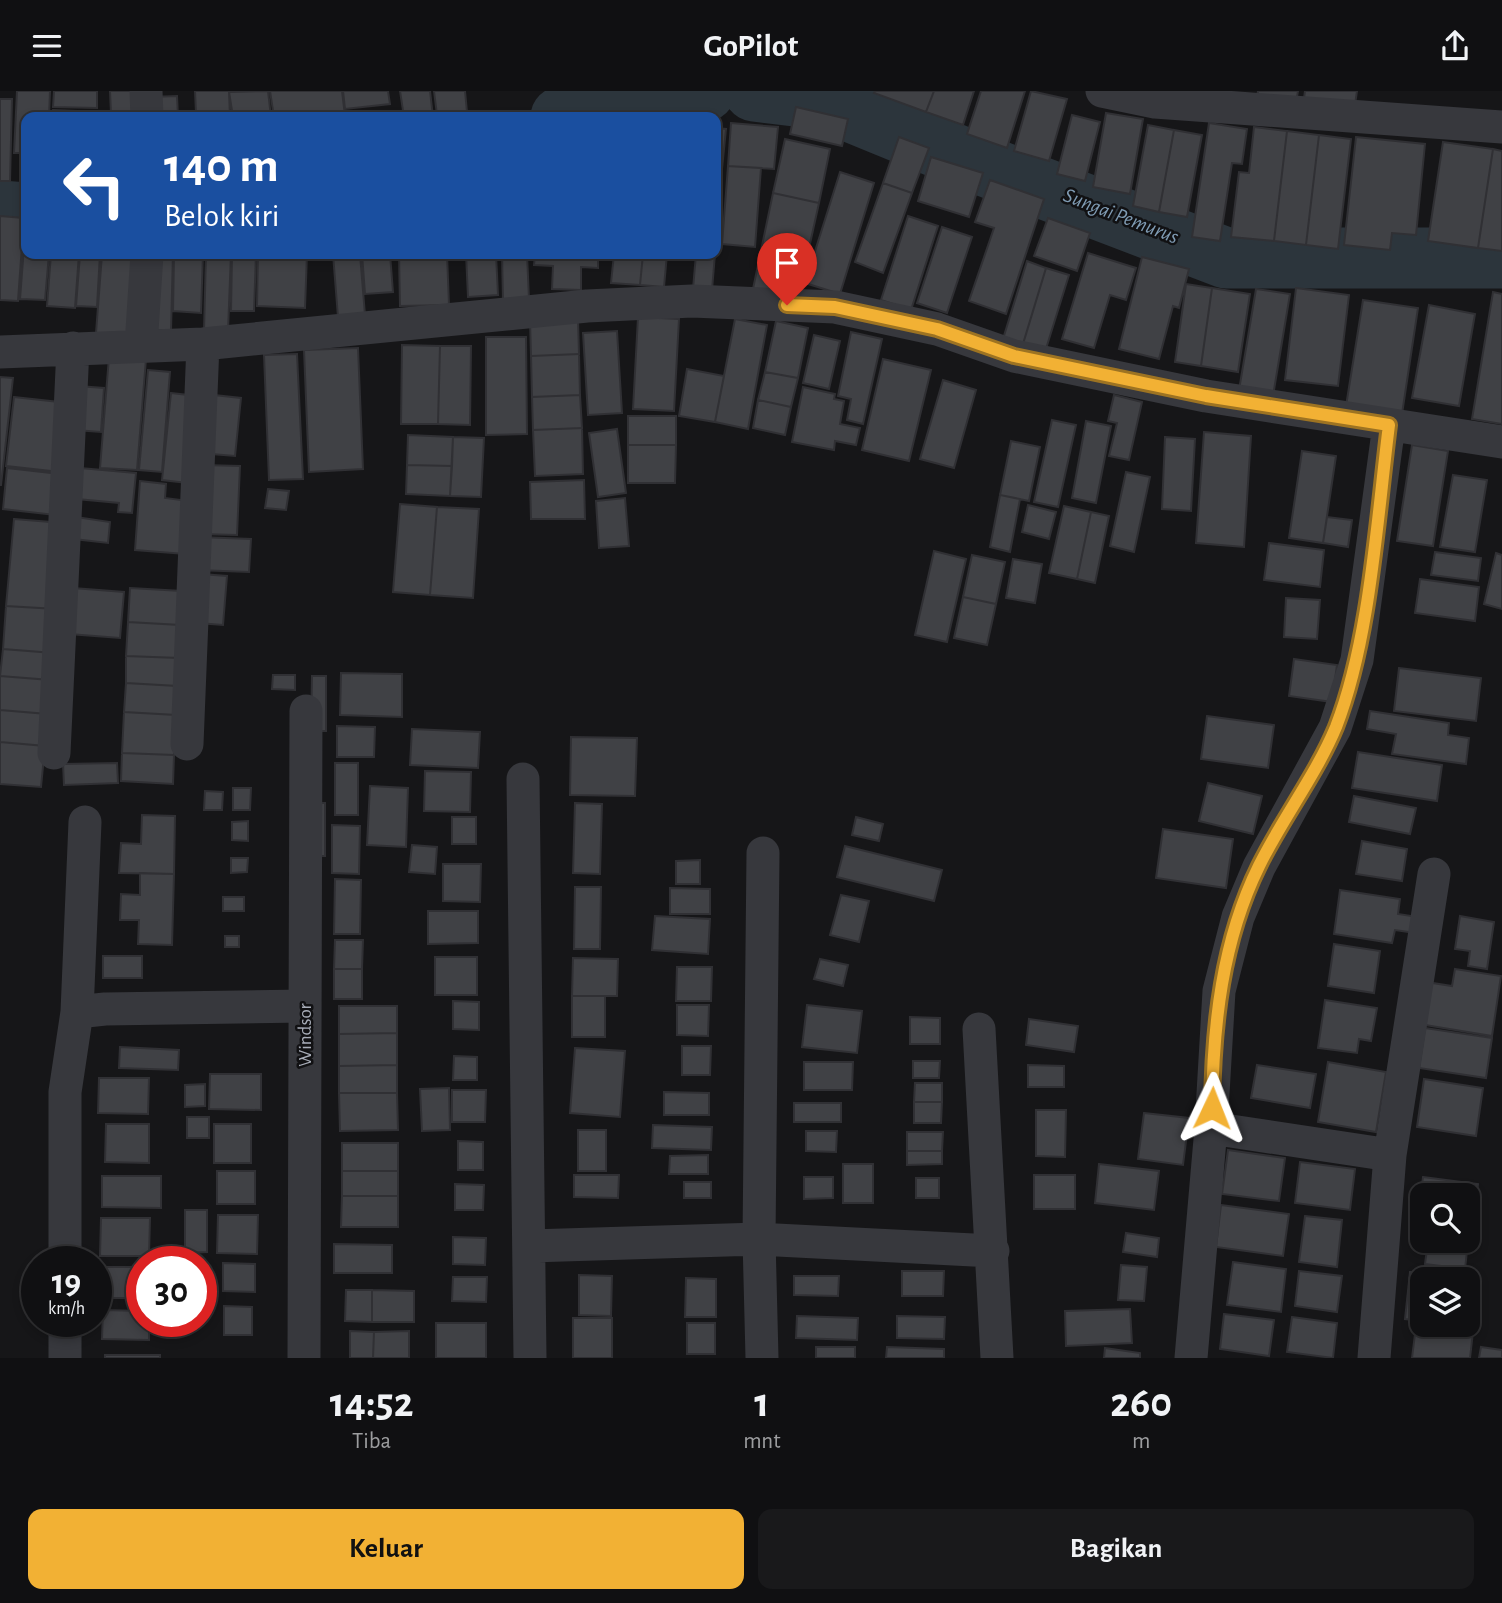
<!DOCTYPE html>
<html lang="id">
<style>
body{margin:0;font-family:"Alegreya Sans",sans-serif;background:#19191b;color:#f1f3f6;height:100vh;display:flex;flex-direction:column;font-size:26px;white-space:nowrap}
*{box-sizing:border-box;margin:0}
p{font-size:23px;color:#9c9d9f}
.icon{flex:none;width:38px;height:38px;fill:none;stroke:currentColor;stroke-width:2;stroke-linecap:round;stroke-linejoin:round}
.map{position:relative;height:1267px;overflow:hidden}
.drawer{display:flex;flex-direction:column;background:#101012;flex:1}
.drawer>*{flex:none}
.top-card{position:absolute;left:21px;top:21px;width:700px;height:147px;border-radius:14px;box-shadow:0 4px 10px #0003,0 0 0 2px #303032;background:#1a4fa0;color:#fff;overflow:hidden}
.tools{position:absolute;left:1410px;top:1092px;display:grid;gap:14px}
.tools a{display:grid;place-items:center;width:70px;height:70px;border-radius:14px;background:#101012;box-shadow:0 4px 10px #0003,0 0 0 2px #303032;font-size:35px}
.speed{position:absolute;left:21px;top:1155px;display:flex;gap:14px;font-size:35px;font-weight:700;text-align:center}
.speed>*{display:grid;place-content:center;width:91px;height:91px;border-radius:50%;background:#101012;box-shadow:0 4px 10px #0003,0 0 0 2px #303032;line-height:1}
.speed small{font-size:18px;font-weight:400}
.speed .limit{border:10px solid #d22;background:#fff;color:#111}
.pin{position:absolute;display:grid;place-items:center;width:60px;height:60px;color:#fff;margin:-72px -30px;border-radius:50% 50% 50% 0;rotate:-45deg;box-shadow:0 0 7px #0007}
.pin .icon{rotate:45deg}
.me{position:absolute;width:77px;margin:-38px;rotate:2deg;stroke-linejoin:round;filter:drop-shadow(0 0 5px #0008)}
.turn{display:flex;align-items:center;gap:24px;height:147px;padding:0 28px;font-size:32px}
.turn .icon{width:91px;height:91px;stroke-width:2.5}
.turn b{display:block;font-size:49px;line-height:60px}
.eta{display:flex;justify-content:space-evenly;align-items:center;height:119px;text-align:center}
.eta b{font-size:42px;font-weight:700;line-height:49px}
.cta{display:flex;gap:14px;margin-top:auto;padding:14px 28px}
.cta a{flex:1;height:80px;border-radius:14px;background:#f2b134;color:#111;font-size:28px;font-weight:700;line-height:80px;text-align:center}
.cta a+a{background:#19191b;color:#f1f3f6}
header{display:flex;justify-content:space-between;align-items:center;height:91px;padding:0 28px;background:#101012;font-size:32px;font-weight:700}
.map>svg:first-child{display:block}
</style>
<header><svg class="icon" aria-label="menu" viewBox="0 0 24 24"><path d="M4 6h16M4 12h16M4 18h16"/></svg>GoPilot<svg class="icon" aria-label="share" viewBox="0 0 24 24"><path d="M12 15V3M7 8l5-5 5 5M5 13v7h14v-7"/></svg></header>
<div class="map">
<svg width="1502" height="1267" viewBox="0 0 1502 1267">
<rect width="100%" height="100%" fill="#161618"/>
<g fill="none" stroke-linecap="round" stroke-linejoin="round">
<!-- river -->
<path stroke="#2c353c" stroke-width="61" d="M754,0L820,8L964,67L1226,167H1502
M561,26L705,0
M0,120L26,122"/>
</g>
<!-- building -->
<path fill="#404145" stroke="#303034" stroke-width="2" d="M17,0H50L49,26H26V62H14Z
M54,0H97V17L53,16Z
M110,0H143V22L111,23Z
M195,0H229L230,26H182V22H196Z
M268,0L271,26H233L229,1Z
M270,0H342L345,25L274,26Z
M343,0H388L390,13L345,18Z
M400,0H430L433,26H404Z
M434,0H465L467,21L437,24Z
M875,0H934L926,21L874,2Z
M934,0H974L963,34L926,21Z
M981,0H1025L1007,57L967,43Z
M1031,0L1067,8L1049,70L1014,60Z
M1258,0H1298L1296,12L1257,7Z
M1305,0H1357L1354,21L1303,14Z
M177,5L178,26H151L150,6Z
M0,8H12L10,90H0Z
M796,16L848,28L842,55L790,43Z
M53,19L77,20V26H52Z
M1106,22L1143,28L1130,103L1093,96Z
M1072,24L1100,31L1085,90L1057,83Z
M731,32L778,36L774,78L728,75Z
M1209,32L1247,38L1242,73L1232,72L1220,150L1192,146Z
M1148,34L1174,39L1159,121L1133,115Z
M1254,36L1287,40L1274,150L1231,146L1239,81L1249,82Z
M716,37L726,38L722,78L716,77Z
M1174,39L1202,44L1187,126L1159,121Z
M1287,40L1319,44L1306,154L1274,150Z
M1319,44L1351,48L1338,158L1306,154Z
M899,46L929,57L912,102L883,92Z
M1356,46L1425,53L1416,144L1392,142L1390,159L1344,154Z
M785,48L830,58L819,112L773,102Z
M1443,51L1493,58L1478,157L1428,150Z
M1493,58L1502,60V160L1478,157Z
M931,66L983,82L969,126L918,110Z
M728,75L761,77L755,156L722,153Z
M716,77L722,78L720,102H716Z
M840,81L874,92L840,203L805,192Z
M990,89L1044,108L1006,223L969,210L994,137L975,131Z
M883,92L912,102L883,182L855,171Z
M773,102L819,112L798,207L753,198Z
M0,125L24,127L18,210L0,209Z
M908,125L938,135L911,219L881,209Z
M1048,127L1090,142L1077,180L1034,165Z
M26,129V163H49L45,209L20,208Z
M942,136L972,146L947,222L917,212Z
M1088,162L1136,177L1126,209L1110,204L1094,257L1062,248Z
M51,163H79L75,217L47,215Z
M80,163H100L97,216L76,215Z
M102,163H142L136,245L96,242Z
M151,163H173L171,240L149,239Z
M174,163H203L201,222L173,220Z
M206,163H231L228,240H204Z
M232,163H256L254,220H231Z
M258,163H307L305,217L257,215Z
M333,163H360L365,224L338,226Z
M362,163H390L393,201L365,203Z
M399,163H447L449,214L400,215Z
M466,163H496L498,204L468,206Z
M502,163H527L529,208L503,209Z
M535,163H598V177L581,176V199L552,198L553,175L534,174Z
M614,163H643L640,194L611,192Z
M643,163H667L664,196L640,194Z
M696,163H715L712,199L693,198Z
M1142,166L1189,178L1179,217L1173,215L1159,268L1119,258Z
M1027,170L1046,177L1023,253L1003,248Z
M1046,177L1069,184L1045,261L1023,253Z
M1186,193L1212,197L1201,275L1175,271Z
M1212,197L1250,203L1238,281L1201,275Z
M1296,197L1349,204L1338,295L1285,289Z
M1256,198L1290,203L1273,305L1239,299Z
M1493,201L1502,203V333L1472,328Z
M1363,209L1418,217L1402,323L1346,315Z
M1429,214L1475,223L1459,315L1412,307Z
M638,226L679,228L674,320L633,318Z
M578,228L579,263L531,265L530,230Z
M735,228L767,234L748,338L715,331Z
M776,230L808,237L798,287L765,281Z
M617,240L622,322L588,324L583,242Z
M851,241L882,248L863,333L847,329L851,308L838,305Z
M814,244L840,250L829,298L803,292Z
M486,246H526L527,343L486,344Z
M402,254L440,255L438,333H401Z
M440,255H471L470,334L438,333Z
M358,257L363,378L309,381L304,259Z
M297,263L303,388L269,389L264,264Z
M579,263L580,304L532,306L531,265Z
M109,266L146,268L137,379L100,377Z
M883,268L931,279L909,370L862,359Z
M687,278L724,285L715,331L679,325Z
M148,279L170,281L162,381L139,379Z
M765,281L798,287L791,316L758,309Z
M0,286L13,287L1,394H0Z
M943,289L976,299L954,377L920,368Z
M78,295L104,297L101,341L75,339Z
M803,296L835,303L834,308L844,310L840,333L860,337L856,354L835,350L834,359L792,351Z
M171,302L197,305L187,392L162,389Z
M205,303L241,307L235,365L199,362Z
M580,304L582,337L533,339L532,306Z
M1114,304L1142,311L1129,369L1109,365L1117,332L1108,330Z
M14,306L68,312L60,381L6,375Z
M758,309L791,316L785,344L753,337Z
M628,325H676V354H628Z
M1052,329L1076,334L1058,416L1034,411Z
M1086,330L1111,335L1096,412L1072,407Z
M582,337L583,383L535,385L533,339Z
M617,338L626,402L598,406L589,342Z
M1204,341L1251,345L1244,456L1196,452Z
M408,344L453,346L452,375L407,374Z
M453,346L484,347L481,406L450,405Z
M1165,346L1195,348L1191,420L1162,418Z
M1011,350L1040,356L1029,410L1000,404Z
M628,354H676L675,392H628Z
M1412,354L1448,360L1433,455L1397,450Z
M1302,360L1336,365L1323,452L1289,447Z
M203,374L240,375L237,444L200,443Z
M407,374L452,375L450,405L406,403Z
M7,377L60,383L55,424L3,418Z
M80,377L136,382L132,422L118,421L119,412L77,408Z
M1126,381L1150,386L1134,461L1110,455Z
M1453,384L1487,389L1475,461L1440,456Z
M584,389L585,428H531L530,391Z
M140,390L166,393L165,407L189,410L185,463L135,459Z
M268,398L289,400L286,419L265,417Z
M1000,404L1020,408L1010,461L990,456Z
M625,407L629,455L599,457L596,410Z
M400,413L437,416L430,504L393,501Z
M1028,414L1056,421L1049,448L1022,441Z
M1064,415L1091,421L1077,488L1049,482Z
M437,416L479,418L473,507L430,504Z
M1091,421L1109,425L1095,492L1077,488Z
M76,426L110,431L108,452L74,448Z
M1327,426L1352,429L1348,456L1323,452Z
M14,428L63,432L56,518L6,515Z
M199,446L251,448L249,481L197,479Z
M1269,452L1324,459L1320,496L1264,489Z
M934,460L966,468L947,551L915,544Z
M1435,461L1481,467L1478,490L1431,484Z
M1496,462L1502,464V518L1484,513Z
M972,464L1005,471L996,513L963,506Z
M1013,468L1042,473L1035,512L1006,507Z
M201,483L227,485L223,534L198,532Z
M1420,488L1479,496L1475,530L1415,522Z
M73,497L124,501L120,547L69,543Z
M130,497L182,500L180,534L128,531Z
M963,506L996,513L987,554L954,547Z
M1286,507L1320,509L1317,548L1284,546Z
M6,515L56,518L53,562L3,558Z
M128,531L180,534L179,567L126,565Z
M3,558L53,562L50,589L0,585Z
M126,565L179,567L177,595L126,592Z
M1294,568L1337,574L1332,611L1289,605Z
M1399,577L1481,587L1476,630L1394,620Z
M341,582L402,583V626L340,624Z
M273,584H295V599L272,598Z
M0,585L50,589L47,623L0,619Z
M312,585H326V640H311Z
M126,592L177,595L176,624L124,621Z
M0,619L47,623L45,655L0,651Z
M1370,620L1449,632L1448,644L1469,647L1466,673L1392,663L1396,643L1367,638Z
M124,621L176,624L174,664L122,662Z
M1207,625L1274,634L1268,677L1201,668Z
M337,635L375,636L374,666H337Z
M412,638L480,641L478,677L410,674Z
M571,646L637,647L635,705L570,704Z
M0,651L45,655L41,696L0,693Z
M1358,661L1442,674L1437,710L1352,697Z
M122,662L174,664L173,693L121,690Z
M117,672L118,692L64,694L63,673Z
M335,672H358V724H335Z
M425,680L471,681L470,721L424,720Z
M1208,692L1262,705L1253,743L1199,730Z
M370,695L408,697L406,756L367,754Z
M233,697H251L250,719H233Z
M205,700L223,701L222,719H204Z
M1354,705L1416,717L1410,743L1349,731Z
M310,712H325V765H310Z
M575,712L602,713L600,783L573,782Z
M142,724L175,725L174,783L119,782L121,752L141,753Z
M452,726H476V753H452Z
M856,726L883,733L879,750L852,744Z
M248,730V750L232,749V731Z
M332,734L360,735L359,783L332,782Z
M1163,738L1233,748L1226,797L1156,787Z
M1362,750L1407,758L1402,790L1356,783Z
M412,754L437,756L435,783L409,781Z
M845,755L942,779L934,810L837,786Z
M231,767H248L247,781L231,782Z
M700,769V793H676V770Z
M443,773H481L480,811L443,810Z
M140,782L174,783L172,854L138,853L139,829H120L121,803L140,804Z
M335,788L361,789L360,843H334Z
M575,796H601L600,858H574Z
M670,797L710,798V823H670Z
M1340,799L1400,808L1398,823L1418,826L1416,842L1395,839L1392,852L1334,843Z
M841,804L869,810L859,851L830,844Z
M223,806H244V820H223Z
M428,820H478V852L428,853Z
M655,825L710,828L708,863L652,859Z
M1460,825L1494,831L1487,878L1468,875L1470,860L1455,858Z
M225,845H239V856H225Z
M335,849H363L362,878H334Z
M1334,853L1380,860L1374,902L1328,895Z
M103,865H142V887H103Z
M435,866H477V904H435Z
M573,867L618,868L617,905H572Z
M820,868L848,874L843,895L814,888Z
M677,876H712L711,910H676Z
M334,878H362V908H334Z
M1455,878L1501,885L1492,945L1419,933L1426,891L1452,895Z
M572,905H605V946H572Z
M1325,909L1377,917L1371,950L1359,948L1357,962L1318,957Z
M453,910L479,911V939L453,938Z
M677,914H709L708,945L677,944Z
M807,914L862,920L857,962L802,956Z
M339,915H397V942L339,943Z
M910,926L940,927V953H910Z
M1029,928L1078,935L1074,961L1026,954Z
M1425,937L1492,947L1486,987L1419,977Z
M397,942V974L339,975V943Z
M682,955H711L710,984H682Z
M120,956L179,959L178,979L119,977Z
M575,957L625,960L620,1026L570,1022Z
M454,965L477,966V989H453Z
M913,970H940L939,987H913Z
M804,971H853L852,999H804Z
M1328,971L1386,981L1376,1041L1318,1031Z
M397,974V1002H339V975Z
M1028,974L1064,975V996H1028Z
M1257,974L1316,983L1310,1017L1251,1007Z
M210,983H261V1019L209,1018Z
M99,987H149L148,1023L98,1022Z
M1424,988L1483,997L1476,1045L1417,1036Z
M915,992H942V1011H914Z
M205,993V1015L185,1016V994Z
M449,997L450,1039L422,1040L420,998Z
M452,999H486L485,1031H452Z
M664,1001L709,1002V1024H664Z
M339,1002H397L398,1039L340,1040Z
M914,1011H942L941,1032H914Z
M794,1012H841V1031H794Z
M1036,1019H1066L1065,1066L1036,1065Z
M1144,1022L1189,1027L1183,1074L1138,1068Z
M187,1026H209V1047H187Z
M106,1033H149V1072L105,1071Z
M214,1033H251V1072H214Z
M653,1034L712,1036L711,1059L652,1057Z
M578,1039H606V1080H578Z
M806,1040H837L836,1061L806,1060Z
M907,1041H943L942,1060H907Z
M458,1050L483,1051V1079H458Z
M342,1052H398V1080H342Z
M1228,1059L1285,1067L1279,1110L1222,1103Z
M907,1060H942V1073L907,1074Z
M708,1064V1083H669L670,1065Z
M1300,1071L1355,1078L1350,1119L1295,1112Z
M843,1073H873V1112H843Z
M1099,1073L1159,1080L1154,1119L1095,1112Z
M217,1080H255V1113H217Z
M342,1080H398V1105H342Z
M574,1084H619L618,1107L574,1106Z
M1034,1084H1075V1118H1034Z
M102,1085H161V1117L102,1116Z
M804,1086H833V1107L804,1108Z
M1423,1086L1478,1093L1471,1146L1468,1145V1104H1423V1140L1416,1139Z
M916,1087H939V1107H916Z
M684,1091H711V1107H684Z
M455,1093L484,1094L483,1119H455Z
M342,1105H398V1136H341Z
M1221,1114L1289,1123L1283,1165L1216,1156Z
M185,1119H207V1161L185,1162Z
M218,1124H258L257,1163L217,1162Z
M1305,1125L1342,1129L1337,1176L1299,1171Z
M101,1127H150L149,1165H100Z
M1126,1142L1159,1147L1157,1166L1123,1161Z
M453,1146L486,1147L485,1174L453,1173Z
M1428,1150L1468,1151L1465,1178L1425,1173Z
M334,1153L392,1154V1182H334Z
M1233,1171L1286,1178L1281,1221L1227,1214Z
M223,1172L255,1173V1201L223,1200Z
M1121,1174L1147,1176L1144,1210L1118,1209Z
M105,1176H142V1207H104Z
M902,1180H944L943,1205H902Z
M1299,1180L1342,1185L1337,1221L1295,1215Z
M1410,1181L1458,1186L1423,1188V1230L1405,1228Z
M579,1184L612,1185L611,1225L579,1224Z
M794,1185H839L838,1205L794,1204Z
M453,1186H487L486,1211L452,1210Z
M686,1187L716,1188V1226H685Z
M346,1199H372V1231L345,1230Z
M372,1199L414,1200V1231H372Z
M224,1215L252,1216V1244H224Z
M1130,1218L1132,1252L1066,1255L1065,1220Z
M103,1219L142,1220V1230H149V1249L102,1248Z
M1224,1223L1274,1229L1269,1265L1220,1258Z
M797,1225L858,1227L857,1249L796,1247Z
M897,1225L945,1226L944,1248L897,1247Z
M1292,1226L1337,1232L1333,1267L1287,1261Z
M573,1227H612V1267H573Z
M436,1232H486V1267H436Z
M687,1232H715V1263H687Z
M1416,1235L1473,1241L1470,1267H1412Z
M350,1240L374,1241L373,1267H350Z
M409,1240V1267H373L374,1241Z
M816,1256H855V1267H816Z
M887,1256L944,1258V1267H886Z
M1481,1256L1502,1259V1267H1479Z
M1105,1257L1140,1262V1267H1104Z
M105,1264H160V1267H105Z"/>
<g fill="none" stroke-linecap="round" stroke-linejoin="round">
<!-- street -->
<path stroke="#37383d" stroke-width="33" d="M146,0L147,26
M1102,0L1155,11L1502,36
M141,255L147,163
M0,261L203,253L587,215L692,210L835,216L937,238L1014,265L1206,305L1502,351
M187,653L203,253
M54,662L73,257
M523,688L530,1267
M77,921L105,918L305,915
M979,938L997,1267
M1211,1037L1390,1064L1374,1267
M1390,1064L1434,783
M530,1155L759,1148L993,1160
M65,1171V1001L77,921L85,731
M65,1267V1230
M304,1267L306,620
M762,1267L759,1148L763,762
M1191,1267L1211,1037L1219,900L1238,826L1259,776L1335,637L1357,569L1389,334"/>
</g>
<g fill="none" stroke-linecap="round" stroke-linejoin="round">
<!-- route casing -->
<g stroke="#9d7322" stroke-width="18">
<path id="route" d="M787,214L835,216L937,238L1014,265L1206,305L1389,334C1377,428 1370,549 1336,636C1316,684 1282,728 1259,775C1222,850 1213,934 1212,1017"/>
</g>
<!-- route -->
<use href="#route" stroke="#f2b134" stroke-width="12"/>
</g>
<g text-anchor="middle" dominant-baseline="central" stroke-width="5" stroke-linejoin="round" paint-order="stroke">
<!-- street labels -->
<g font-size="19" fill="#a8adb8" stroke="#111113">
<text transform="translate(305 944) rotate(-90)">Windsor</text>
</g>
<!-- water labels -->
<g font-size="21" font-style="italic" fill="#7f9bb3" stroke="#111113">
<text transform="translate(1121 125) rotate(21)">Sungai Pemurus</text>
</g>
</g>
</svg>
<div class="tools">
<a><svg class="icon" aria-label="search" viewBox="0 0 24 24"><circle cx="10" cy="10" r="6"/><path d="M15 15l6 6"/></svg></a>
<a><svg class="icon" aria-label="layers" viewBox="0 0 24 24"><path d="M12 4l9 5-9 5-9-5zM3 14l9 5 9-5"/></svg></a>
</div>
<div class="speed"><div>19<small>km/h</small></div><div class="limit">30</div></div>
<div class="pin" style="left:787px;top:214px;background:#d93025"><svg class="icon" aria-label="arrive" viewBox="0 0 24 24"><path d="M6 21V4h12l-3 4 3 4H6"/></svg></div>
<svg class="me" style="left:1212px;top:1017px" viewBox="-20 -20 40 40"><path d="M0-17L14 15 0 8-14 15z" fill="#f2b134" stroke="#fff" stroke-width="4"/></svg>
<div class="top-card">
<div class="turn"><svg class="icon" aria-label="left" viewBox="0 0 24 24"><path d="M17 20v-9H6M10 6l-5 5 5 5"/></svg><div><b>140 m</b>Belok kiri</div></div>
</div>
</div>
<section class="drawer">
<div class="eta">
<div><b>14:52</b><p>Tiba</p></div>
<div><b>1</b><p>mnt</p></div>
<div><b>260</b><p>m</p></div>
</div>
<div class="cta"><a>Keluar</a><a>Bagikan</a></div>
</section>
